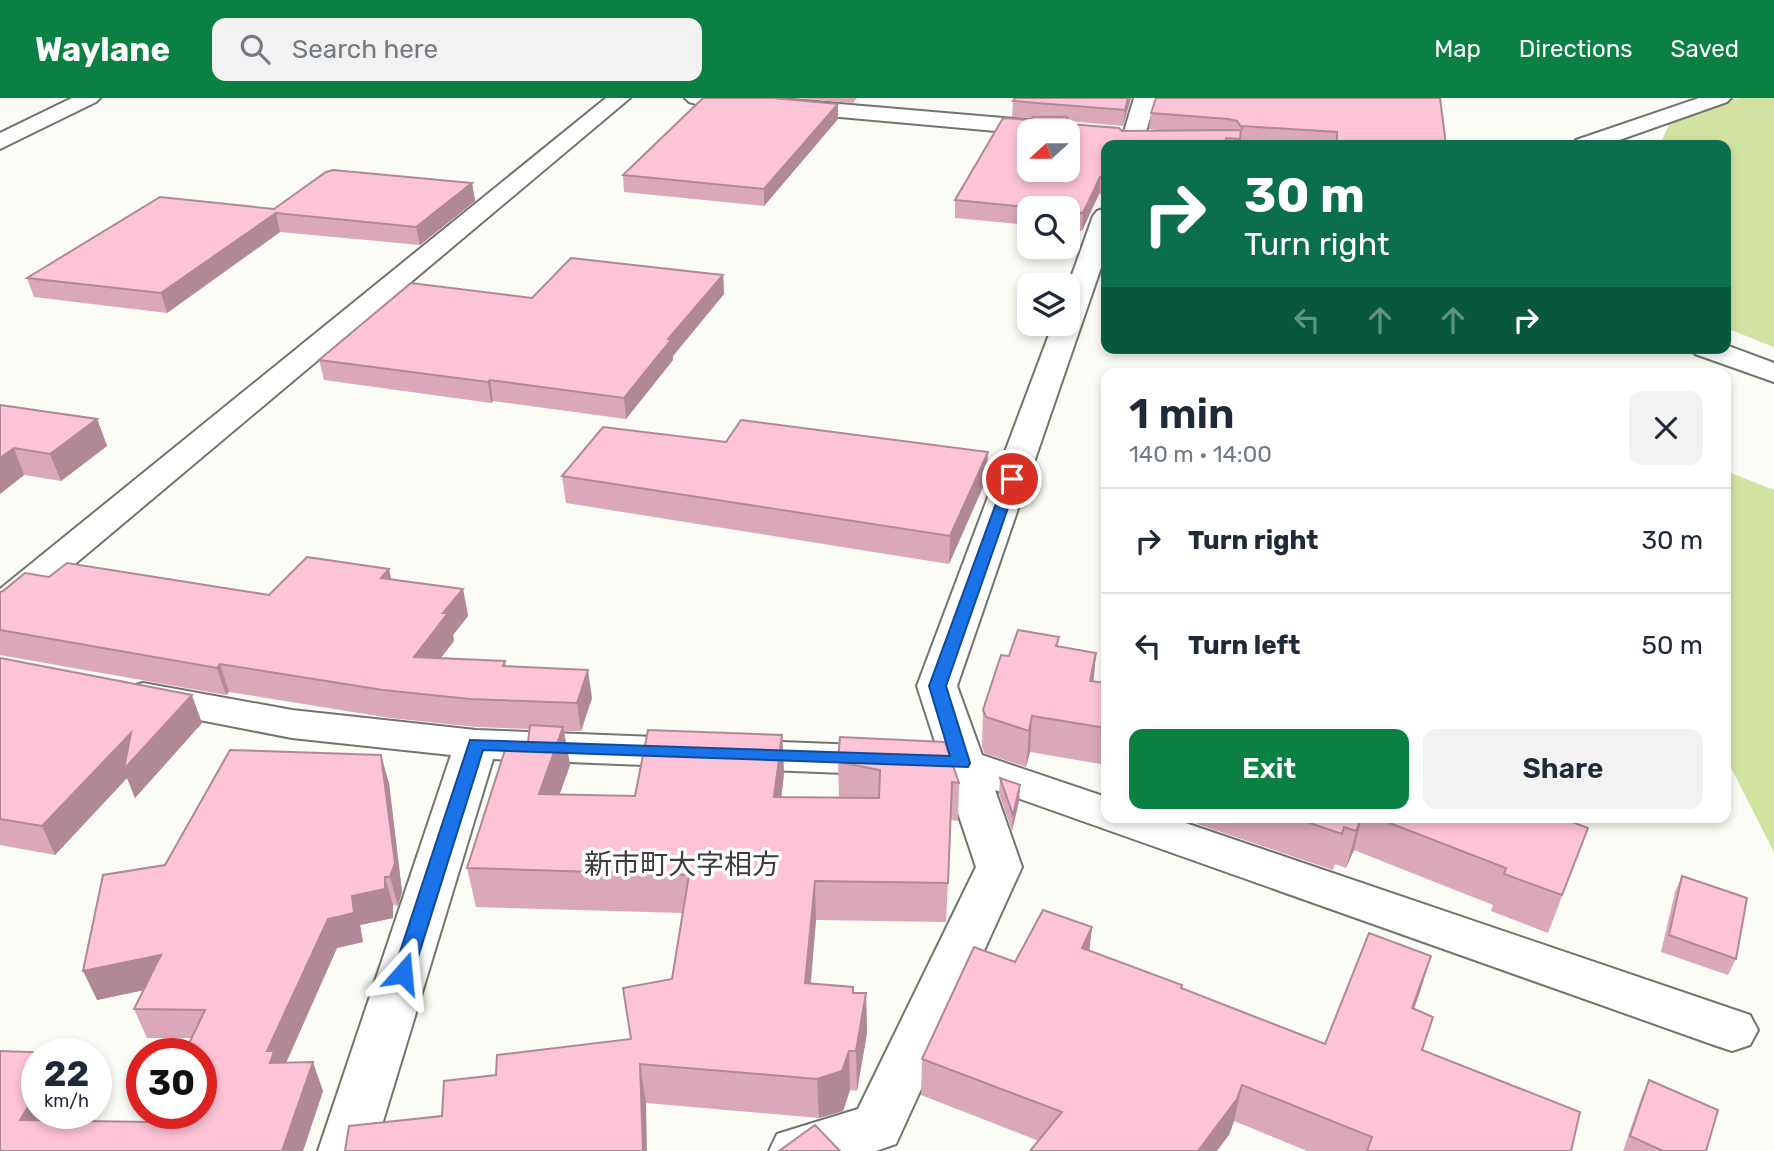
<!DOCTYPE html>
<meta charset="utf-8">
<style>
body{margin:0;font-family:Rubik,"Noto Sans JP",sans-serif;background:#f2f2f3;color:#1f2937;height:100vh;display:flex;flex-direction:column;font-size:26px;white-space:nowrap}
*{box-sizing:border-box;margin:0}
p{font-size:23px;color:#747a83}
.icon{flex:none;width:38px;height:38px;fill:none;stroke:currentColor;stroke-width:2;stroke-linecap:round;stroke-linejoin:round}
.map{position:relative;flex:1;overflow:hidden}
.side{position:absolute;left:1101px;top:270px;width:630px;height:455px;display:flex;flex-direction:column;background:#fff;border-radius:14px;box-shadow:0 4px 10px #0003}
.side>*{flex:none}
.top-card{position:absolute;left:1101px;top:42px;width:630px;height:214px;border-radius:14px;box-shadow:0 4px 10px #0003;background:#0b6e4f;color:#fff;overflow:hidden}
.needle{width:46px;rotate:249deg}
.buttons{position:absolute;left:1017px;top:21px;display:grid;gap:14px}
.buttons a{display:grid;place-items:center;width:63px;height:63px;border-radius:14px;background:#fff;box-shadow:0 4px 10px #0003;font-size:35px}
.speed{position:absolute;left:21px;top:940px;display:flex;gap:14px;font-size:35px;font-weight:700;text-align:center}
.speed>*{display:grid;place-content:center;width:91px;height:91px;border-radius:50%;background:#fff;box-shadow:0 4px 10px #0003;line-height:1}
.speed small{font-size:18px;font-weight:400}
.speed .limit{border:10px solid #d22;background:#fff;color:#111}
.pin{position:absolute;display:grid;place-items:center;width:60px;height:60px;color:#fff;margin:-30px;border:4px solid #fff;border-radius:50%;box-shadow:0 2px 7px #0007}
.me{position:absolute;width:77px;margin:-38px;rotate:18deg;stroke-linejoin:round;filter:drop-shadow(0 0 5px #0008)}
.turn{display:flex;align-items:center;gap:24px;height:147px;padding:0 28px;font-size:32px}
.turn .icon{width:91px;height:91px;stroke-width:2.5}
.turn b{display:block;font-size:49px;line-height:60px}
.lanes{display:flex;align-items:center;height:66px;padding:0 28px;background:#0003;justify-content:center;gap:35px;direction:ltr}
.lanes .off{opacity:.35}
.round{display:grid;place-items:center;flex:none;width:74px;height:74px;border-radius:14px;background:#f2f2f3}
.summary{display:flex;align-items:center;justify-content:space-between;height:119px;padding:0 28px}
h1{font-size:42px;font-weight:600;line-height:52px}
.button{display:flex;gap:14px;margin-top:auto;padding:14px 28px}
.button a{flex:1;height:80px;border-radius:14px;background:#0b8043;color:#fff;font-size:28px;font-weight:600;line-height:80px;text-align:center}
.button a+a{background:#f2f2f3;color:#1f2937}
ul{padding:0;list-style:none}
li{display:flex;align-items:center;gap:21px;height:105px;padding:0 28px;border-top:2px solid #e0e1e3}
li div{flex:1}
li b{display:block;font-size:26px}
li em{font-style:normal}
header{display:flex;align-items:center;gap:42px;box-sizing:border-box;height:98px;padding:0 35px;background:#0b8043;color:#fff}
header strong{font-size:33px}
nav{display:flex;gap:38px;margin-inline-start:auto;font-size:24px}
.search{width:490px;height:63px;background:#f2f2f3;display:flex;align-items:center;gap:18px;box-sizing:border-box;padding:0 24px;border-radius:14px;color:#747a83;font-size:26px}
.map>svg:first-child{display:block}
</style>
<header>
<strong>Waylane</strong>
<div class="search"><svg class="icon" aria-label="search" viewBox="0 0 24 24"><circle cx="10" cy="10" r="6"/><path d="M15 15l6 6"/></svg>Search here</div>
<nav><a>Map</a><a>Directions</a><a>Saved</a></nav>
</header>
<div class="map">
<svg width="1774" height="1053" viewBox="0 0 1774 1053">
<rect width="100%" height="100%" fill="#fafcf5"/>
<!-- green -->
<path fill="#d2e3a1" d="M1741,0H1774V249L1726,230V47H1660L1677,8Z
M1726,373L1774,392V754L1726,660Z"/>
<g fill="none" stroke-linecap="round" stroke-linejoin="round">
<!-- minor casing -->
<g stroke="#72746d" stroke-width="4">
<path id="minor" d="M72,0H100L96,4L0,51V35Z
M606,0H630L13,518L0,521V491Z
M685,0H769L1050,24L1058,26L1061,31L1060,33H1029V36L696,6L689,4Z
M1134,0H1156L1142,47H1120Z
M1699,0H1731L1727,4L1605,47H1573L1576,42Z
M1106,110V155L957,588L982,657L1106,699V719H1168L1750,917L1758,932L1750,947L1732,953L1714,947L995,692L1022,769L896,1046L876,1053H769L777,1036L858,1011L976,769L946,679L493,661L374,1053H318L451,657L292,640L143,611L129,607L123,598L129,589L143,585L292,612L476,632L937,650L917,588L1053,226H1068V188L1093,118L1097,113Z
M1726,247L1774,265V284L1695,256L1690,250H1726Z"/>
</g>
<!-- minor -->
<use href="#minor" fill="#fff" fill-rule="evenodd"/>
</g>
<!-- wall -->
<path fill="#daa8b9" d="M798,0H857L853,5Z
M1015,0H1131L1123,28L1068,23L1069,26L1122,33H1172L1149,31L1151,15L1156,0L1446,47H1292L1240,44L1239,47H1225L1226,40L1225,47H1106V97L1099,96L1082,133L1068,131V110H1029V127L955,120V102L1032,20L1012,19L1013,3Z
M838,21L764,108L624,94L623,77Z
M472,85L475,103L420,147L280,134L167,215L34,199L27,180L274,111Z
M723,177L724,196L673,258V262L626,321L493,303L491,305L324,282L319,262L532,200Z
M0,307L97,321L107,348L61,383L24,377L0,396Z
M562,378L987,380L949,466L566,405Z
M49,479L269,497L391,481L463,491L468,518L453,537L454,543L441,560L505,563L506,568L592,600L581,633H564L570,667L559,697L635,698L782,637L784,675L781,699L839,700L838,664L959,685L958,723L951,722L946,824L816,822L811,885L853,895H866L867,935L857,993L850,992L843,1013L819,1020L646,1005L442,1018L496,977L631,941L672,881L683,815L476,809L467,770L527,653L529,631L476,629L390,620L229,594L226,597L0,557V494Z
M1059,539L1058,549L1096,555L1093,583L1106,585V667L1030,654L1026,669L984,655L982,648L983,612L1009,558Z
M0,560L202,625L135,700L127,680L55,757L0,747Z
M1000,680L1019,703L1012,733L999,696Z
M389,685L402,794L398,808L393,807V820L360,827L363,844L337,850L286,965L323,993L303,1053H0L37,1015H56L52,1023L150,1024L191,940H147L134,911L144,892L97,902L165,767Z
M1198,719H1559L1588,730L1548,835L1491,813L1493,807L1354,752L1346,770L1335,766L1333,772L1197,726Z
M1682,778L1736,861L1728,877L1661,854L1675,794Z
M1092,829L1089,852L1182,887V891L1325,946L1431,858L1414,911L1422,952L1571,1053H1307L1234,1023L1229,1037L1039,1043L921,997L922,961Z
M1649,982L1706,1053H1623L1642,998Z"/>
<!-- shaded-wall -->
<path fill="#b18896" d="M1128,0H1131L1130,3L1123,28L1125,12Z
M838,6V21L764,108V91Z
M1100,79L1099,96L1082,133L1083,115Z
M472,85L475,103L420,147L416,129Z
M276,115L280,134L167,215L161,195Z
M723,177L724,196L673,258V262L626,321L624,300L668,241Z
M490,282L493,303L491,305L488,284Z
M97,321L107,348L61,383L50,356Z
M14,350L24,377L0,396V360Z
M988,354L987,380L949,466L950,438Z
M389,471L395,498L381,480Z
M463,491L468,518L453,537L454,543L420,586L414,559L443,515Z
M1096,555L1093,590L1090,583Z
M220,566L229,594L226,597L217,570Z
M588,572L592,600L581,633L577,605Z
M192,597L202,625L135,700L127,680L55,757L42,728L131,635Z
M1032,618L1030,654L1026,669L1029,633Z
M563,629L570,667L546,735L539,696Z
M782,637L784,675L777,738L774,699Z
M381,657L389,685L402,794L398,808L390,779Z
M1020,687L1019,703L1012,733L1013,717Z
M1362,719L1354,752L1346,770L1356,733Z
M385,779L393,807V820L360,827L363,844L337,850L282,974L270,965L267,953L328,821L352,798Z
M815,783L816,822L807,924L805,885Z
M1092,829L1088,864L1082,850Z
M161,857L173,886L97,902L83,873Z
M1431,858L1420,894L1401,946L1412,910Z
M866,895L867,935L857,993L856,953Z
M849,953L850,992L843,1013L819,1020L817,981Z
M313,964L323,993L303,1053H282Z
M640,966L646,1005L647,1053H643Z
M1242,987L1234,1023L1229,1037L1217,1053H1198Z
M37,994V1015H56L36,1051L20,1022Z"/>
<!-- building -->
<path fill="#fdc3d7" stroke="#b18896" stroke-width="2" fill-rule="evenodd" d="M703,0H773L838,6L764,91L623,77Z
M1015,0H1128L1125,12L1013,3Z
M1156,0H1440L1446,47H1337V34L1242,28V30L1237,23L1228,21L1151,15Z
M1033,19H1067L1069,26L1119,30L1122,33L1241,32L1240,41L1226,40L1225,46L1106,47V80L1100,79L1083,115L1068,113V110H1037L955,102L1003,20L1030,22ZM1029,33H1068V72H1029Z
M333,72L472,85L416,129L276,115L161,195L27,180L160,99L274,111L326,74Z
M571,160L723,177L668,241L671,242L624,300L490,282L488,284L319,262L411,185L532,200Z
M0,307L97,321L50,356L14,350L0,360Z
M741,322L988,354L950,438L562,378L603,329L726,344Z
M307,459L389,471L381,480L463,491L443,515H448L414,559L505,563L503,568L588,572L577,605L470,601L383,592L220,566L217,570L0,532V494L3,493L25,475L49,479L67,465L269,497Z
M1018,532L1059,539L1056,548L1096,555L1090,583L1106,585V630L1032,618L1029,633L986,619L983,612L1001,557L1009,558Z
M0,560L192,597L124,671L131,635L42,728L0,721Z
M530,627L563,629L539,696L635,698L648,632L782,637L774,699L879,700L880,672L838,664L840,639L945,644L959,685L952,684L948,785L815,783L805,885L853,889V895H866L856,953H849L842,973L817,981L640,966L643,1053H345L349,1028L442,1018L444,983L496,977L497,957L631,941L623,890L672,881L689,777L467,770L505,652L527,653Z
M230,652L381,657L395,765L390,779H385V791L352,798L354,815L328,821L267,953H274L270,965L313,964L282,1053H0V953L59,955L37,956V994L20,1022L150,1024L154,1015H201V956H184L205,912L134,911L161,857L83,873L103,777L165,767Z
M1000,680L1020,687L1013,717Z
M1292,719H1362L1356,733L1344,729L1342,736Z
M1374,719H1559L1588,730L1562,797L1504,776L1506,770Z
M1682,778L1747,800L1736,861L1669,837Z
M1043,812L1092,829L1082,850L1182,887L1181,890L1325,946L1369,835L1431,858L1412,910L1433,919L1422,952L1580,1014L1571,1053H1367L1372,1039L1242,987L1237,1001L1198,1053H1030L1062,1014L922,961L974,849L1015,864Z
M1649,982L1718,1012L1706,1053H1663L1630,1038Z
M815,1027L840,1053H779Z"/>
<!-- route -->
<path fill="#1a73e8" stroke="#114b97" stroke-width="2" d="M1012,377L1018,381L946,588L970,665L968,669L483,652L413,875L410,881L403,883L396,881L393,875L470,642L950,658L929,588L1005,381Z"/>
<g text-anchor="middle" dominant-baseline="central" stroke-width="7" stroke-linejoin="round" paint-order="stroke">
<!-- near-quarter labels -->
<g font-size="28" fill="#3c3e38" stroke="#fff">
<text x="682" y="766">新市町大字相方</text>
</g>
</g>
</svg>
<div class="buttons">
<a><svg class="needle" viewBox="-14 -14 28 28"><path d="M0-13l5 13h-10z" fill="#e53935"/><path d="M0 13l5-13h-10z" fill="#747a83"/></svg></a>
<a><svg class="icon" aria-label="search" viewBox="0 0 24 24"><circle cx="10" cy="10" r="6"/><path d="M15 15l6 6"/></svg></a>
<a><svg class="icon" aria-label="layers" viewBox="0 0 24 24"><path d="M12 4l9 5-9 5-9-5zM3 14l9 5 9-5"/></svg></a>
</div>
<div class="speed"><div>22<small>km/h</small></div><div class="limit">30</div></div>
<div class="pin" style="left:1012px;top:381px;background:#d93025"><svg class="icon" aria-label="arrive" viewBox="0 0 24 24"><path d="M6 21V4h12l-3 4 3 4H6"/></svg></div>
<svg class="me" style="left:403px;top:875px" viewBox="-20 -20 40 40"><path d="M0-17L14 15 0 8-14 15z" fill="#1a73e8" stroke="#fff" stroke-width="4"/></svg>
<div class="top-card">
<div class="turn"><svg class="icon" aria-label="right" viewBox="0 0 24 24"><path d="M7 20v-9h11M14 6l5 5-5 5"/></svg><div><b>30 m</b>Turn right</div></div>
<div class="lanes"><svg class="icon off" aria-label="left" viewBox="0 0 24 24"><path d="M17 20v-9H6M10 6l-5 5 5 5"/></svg><svg class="icon off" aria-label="ahead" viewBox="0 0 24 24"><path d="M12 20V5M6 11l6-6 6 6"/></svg><svg class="icon off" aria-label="ahead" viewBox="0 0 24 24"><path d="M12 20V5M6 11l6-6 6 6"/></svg><svg class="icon" aria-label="right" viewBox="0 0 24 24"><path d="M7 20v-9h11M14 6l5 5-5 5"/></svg></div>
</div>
<section class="side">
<div class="summary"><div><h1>1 min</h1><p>140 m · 14:00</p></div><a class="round"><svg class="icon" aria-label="close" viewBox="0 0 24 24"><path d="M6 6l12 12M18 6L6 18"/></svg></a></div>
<ul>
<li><svg class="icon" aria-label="right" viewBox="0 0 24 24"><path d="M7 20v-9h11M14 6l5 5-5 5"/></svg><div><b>Turn right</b></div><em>30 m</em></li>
<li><svg class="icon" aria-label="left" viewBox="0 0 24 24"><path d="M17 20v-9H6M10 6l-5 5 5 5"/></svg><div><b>Turn left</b></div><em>50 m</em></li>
</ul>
<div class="button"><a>Exit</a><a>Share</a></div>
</section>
</div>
